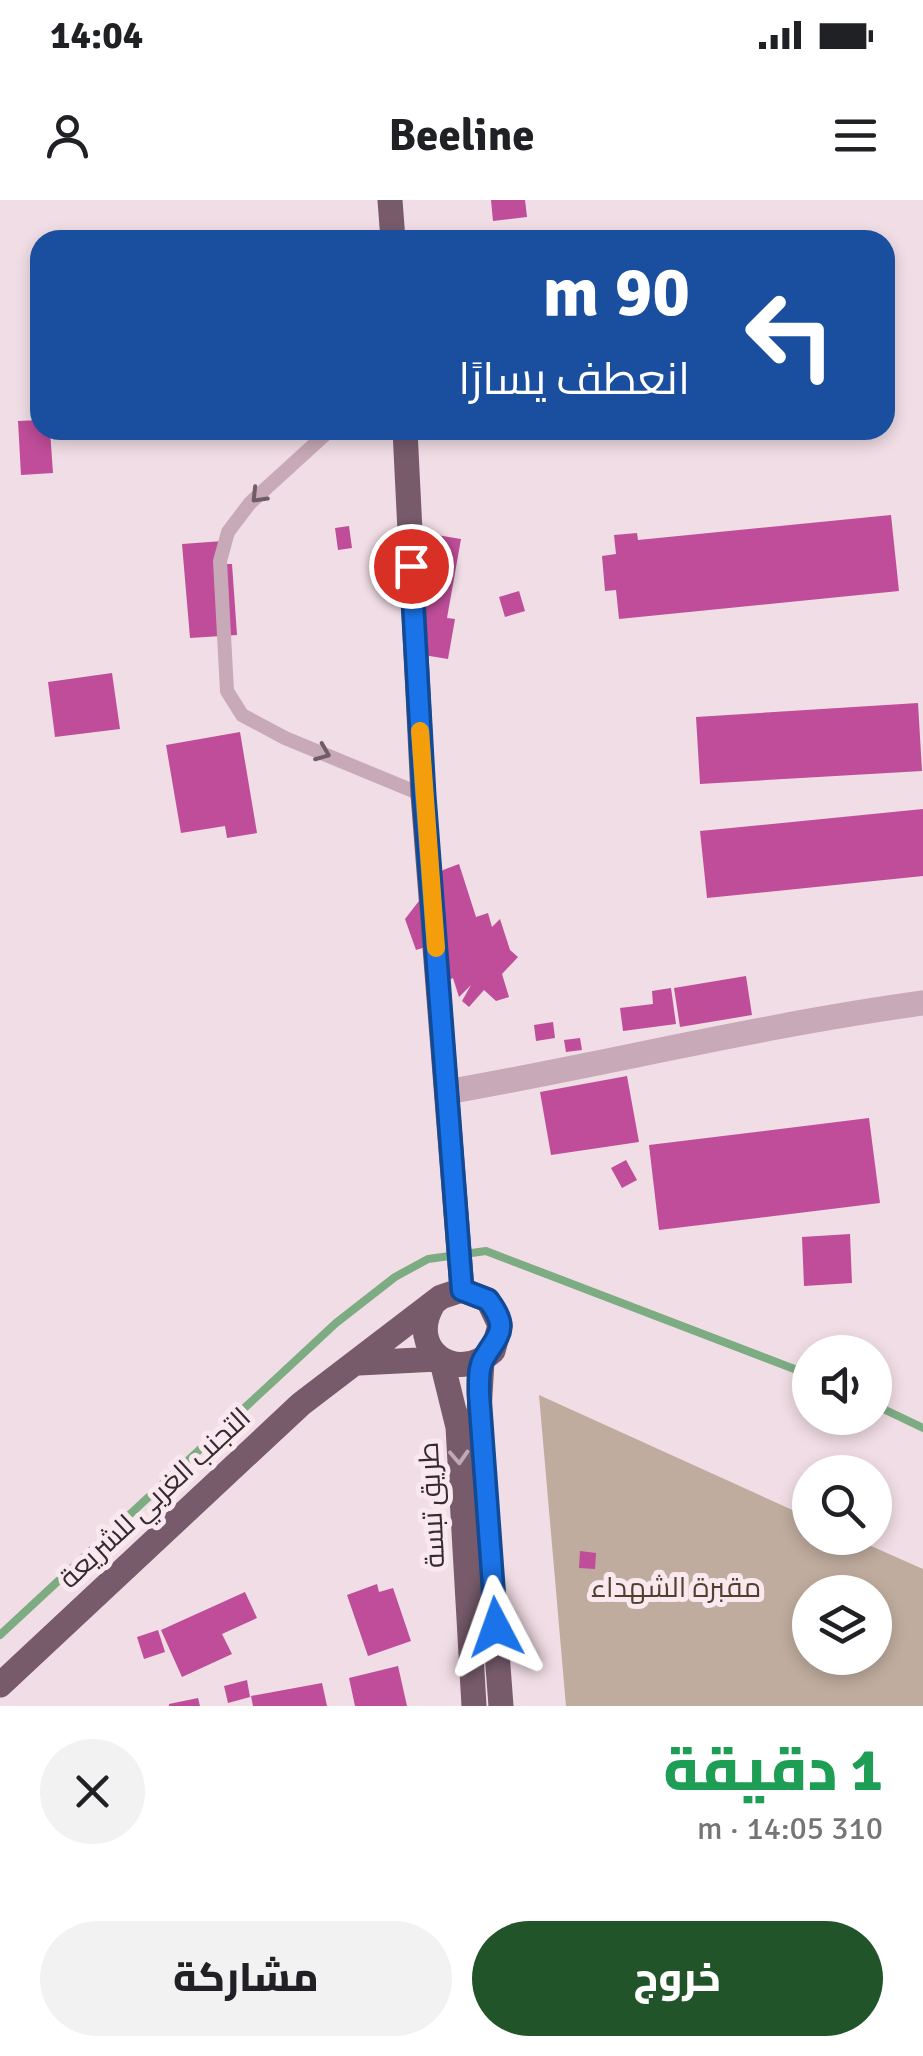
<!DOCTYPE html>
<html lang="ar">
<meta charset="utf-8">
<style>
body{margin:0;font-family:Signika,Cairo,sans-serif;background:#f2f2f2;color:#202124;direction:rtl;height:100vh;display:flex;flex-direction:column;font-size:38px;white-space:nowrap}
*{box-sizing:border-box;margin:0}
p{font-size:32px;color:#757577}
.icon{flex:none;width:55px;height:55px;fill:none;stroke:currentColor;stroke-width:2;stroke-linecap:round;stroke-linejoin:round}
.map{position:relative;height:1506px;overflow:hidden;direction:ltr}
.side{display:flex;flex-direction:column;background:#fff;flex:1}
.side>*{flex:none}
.banner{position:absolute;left:30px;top:30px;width:865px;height:210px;border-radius:30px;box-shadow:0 5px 15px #0003;direction:rtl;background:#1a4fa0;color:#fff;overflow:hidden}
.fabs{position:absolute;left:792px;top:1135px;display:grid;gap:20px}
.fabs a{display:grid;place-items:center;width:100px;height:100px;border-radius:50%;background:#fff;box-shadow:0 5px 15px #0003;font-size:50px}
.pin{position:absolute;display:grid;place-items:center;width:85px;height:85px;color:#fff;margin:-42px;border:5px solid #fff;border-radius:50%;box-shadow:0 2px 10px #0007}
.me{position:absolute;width:110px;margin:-55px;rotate:356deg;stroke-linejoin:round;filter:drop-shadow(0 0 8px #0008)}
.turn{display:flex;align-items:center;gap:35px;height:210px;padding:0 40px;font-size:45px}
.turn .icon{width:130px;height:130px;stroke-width:2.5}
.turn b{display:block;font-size:70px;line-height:85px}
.round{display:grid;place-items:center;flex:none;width:105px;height:105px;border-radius:52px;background:#f2f2f2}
.overview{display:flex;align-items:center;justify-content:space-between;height:170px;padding:0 40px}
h1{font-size:60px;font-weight:800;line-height:75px;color:#1e9e55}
.action{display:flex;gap:20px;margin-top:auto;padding:20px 40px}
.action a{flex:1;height:115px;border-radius:60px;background:#215529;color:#fff;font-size:40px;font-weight:800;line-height:115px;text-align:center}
.action a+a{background:#f2f2f2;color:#202124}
.status{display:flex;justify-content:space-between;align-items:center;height:70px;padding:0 50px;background:#fff;direction:ltr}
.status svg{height:28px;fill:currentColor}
header{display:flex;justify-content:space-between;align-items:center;height:130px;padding:0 40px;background:#fff;font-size:45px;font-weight:800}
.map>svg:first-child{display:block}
</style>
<div class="status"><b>14:04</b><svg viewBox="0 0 49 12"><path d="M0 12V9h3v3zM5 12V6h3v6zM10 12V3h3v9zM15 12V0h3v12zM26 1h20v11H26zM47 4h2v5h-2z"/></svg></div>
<header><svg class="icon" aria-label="menu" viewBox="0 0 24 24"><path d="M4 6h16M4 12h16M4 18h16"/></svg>Beeline<svg class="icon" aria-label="person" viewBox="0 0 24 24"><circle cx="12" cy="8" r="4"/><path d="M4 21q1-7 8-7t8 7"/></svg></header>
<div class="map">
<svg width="923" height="1506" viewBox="0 0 923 1506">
<rect width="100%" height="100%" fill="#f1dde5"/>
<!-- green -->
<path fill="#bfac9e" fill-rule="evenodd" d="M539,1195L810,1318V1338H853L923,1369V1506H566ZM810,1392H875V1458H810Z"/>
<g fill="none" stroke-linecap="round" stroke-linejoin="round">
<!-- stream -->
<path stroke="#7dac83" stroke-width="8" d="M875,1205L923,1228
M0,1435L336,1123L395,1077L428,1059L486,1051L810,1175"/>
</g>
<!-- building -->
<path fill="#bf4d99" d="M491,0H525L527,17L493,21Z
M40,220V230H50L53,273L21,275L18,221Z
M891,315L899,391L619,419L616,390L605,391L602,356L616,354L614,335L637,333L638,340Z
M349,326L352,348L338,350L335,328Z
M425,333L461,339L447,418L455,419L448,459L405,452Z
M223,341L225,364H232L237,435L190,438L182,344Z
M519,391L525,411L505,417L499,397Z
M112,473L120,529L55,537L48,482Z
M918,503L922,571L700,584L696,517Z
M240,532L257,633L227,638L225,626L181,633L166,545Z
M923,609V676L707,698L700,631Z
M459,664L476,717L488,713L492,727L500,719L510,750L518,757L502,774L509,797L496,801L484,790L469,807L462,801L471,785L459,797L453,778L444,782L429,746L416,750L405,719L443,670Z
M746,776L752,815L680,827L674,788Z
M671,788L676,824L623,831L620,808L653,804L652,791Z
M553,822L555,838L536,841L534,825Z
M580,838L582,850L566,852L564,840Z
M627,876L639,942L551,955L540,892Z
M869,918L880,1003L659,1030L649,945Z
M626,960L637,980L622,988L611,968Z
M850,1034L852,1083L804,1086L802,1037Z
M580,1351L596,1353L595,1369L579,1368Z
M377,1384L379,1392L393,1388L411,1441L368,1456L347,1395Z
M245,1392L257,1418L222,1434L232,1454L182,1477L161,1430Z
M158,1430L165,1452L144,1459L137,1437Z
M398,1466L407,1506H355L349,1478Z
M247,1480L250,1497L228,1503L224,1486Z
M322,1483L327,1506H253L251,1496Z
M198,1498L200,1506H169V1504Z"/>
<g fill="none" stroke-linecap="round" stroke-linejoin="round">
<!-- lane -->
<path stroke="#c8a9b7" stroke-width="14" d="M330,230L250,303L228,332L220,361L227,491L242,515L285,538L423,595"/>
<!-- street -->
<path stroke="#c8a9b7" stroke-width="25" d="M447,892C606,864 762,825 923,803"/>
<!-- primary -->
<path stroke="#775b6b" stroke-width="25" d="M390,0L393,40
M405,230L423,595L462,1090
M482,1161L479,1212L501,1506
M442,1162L458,1227L474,1506
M359,1163L438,1159
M0,1485L301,1204L441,1097L462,1090L488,1100L500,1125L493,1151C456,1185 406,1149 433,1104"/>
</g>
<!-- one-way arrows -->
<defs><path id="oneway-chevron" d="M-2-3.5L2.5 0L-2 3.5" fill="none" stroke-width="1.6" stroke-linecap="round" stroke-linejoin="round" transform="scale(2.5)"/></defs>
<g stroke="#705c67">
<use href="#oneway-chevron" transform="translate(258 296) rotate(134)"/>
<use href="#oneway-chevron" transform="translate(323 553) rotate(22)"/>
</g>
<use stroke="#bea9b4" href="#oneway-chevron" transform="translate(459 1257) rotate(87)"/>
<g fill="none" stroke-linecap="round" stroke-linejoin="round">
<!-- route casing -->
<g stroke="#114b97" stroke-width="25">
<path id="route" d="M411,366L424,595L462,1090L488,1100C511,1130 497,1135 483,1160C478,1169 479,1185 479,1194L496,1427"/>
</g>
<!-- route -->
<use href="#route" stroke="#1a73e8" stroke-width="18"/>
<!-- slow -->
<path stroke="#f59e0b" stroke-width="18" d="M420,531L436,748"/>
</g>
<g text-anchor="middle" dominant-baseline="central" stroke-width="10" stroke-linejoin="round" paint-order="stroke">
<!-- street labels -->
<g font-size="28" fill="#362931" stroke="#f9e9ef">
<text transform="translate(155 1298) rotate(-43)">التجنب الغربي للشريعة</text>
<text transform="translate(432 1305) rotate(-93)">طريق تبسة</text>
</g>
<!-- park labels -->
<g font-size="28" fill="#533f2e" stroke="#f9e9ef">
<text x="676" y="1388">مقبرة الشهداء</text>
</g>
</g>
</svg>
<div class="fabs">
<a><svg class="icon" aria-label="sound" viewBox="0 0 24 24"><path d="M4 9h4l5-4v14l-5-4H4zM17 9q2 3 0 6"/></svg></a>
<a><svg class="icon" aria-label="search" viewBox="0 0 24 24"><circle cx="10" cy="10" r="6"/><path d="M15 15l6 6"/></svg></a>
<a><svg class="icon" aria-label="layers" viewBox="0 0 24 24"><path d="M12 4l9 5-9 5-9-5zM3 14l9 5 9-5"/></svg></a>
</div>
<div class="pin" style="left:411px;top:366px;background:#d93025"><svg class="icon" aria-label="arrive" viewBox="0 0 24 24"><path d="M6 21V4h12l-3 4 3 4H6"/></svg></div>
<svg class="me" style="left:496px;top:1427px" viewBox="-20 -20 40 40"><path d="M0-17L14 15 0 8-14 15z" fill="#1a73e8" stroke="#fff" stroke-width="4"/></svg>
<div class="banner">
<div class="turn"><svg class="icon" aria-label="left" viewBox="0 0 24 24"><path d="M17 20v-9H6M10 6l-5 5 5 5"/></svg><div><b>90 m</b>انعطف يسارًا</div></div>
</div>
</div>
<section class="side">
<div class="overview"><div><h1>1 دقيقة</h1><p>310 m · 14:05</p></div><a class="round"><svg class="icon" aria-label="close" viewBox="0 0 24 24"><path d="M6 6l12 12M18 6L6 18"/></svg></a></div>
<div class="action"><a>خروج</a><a>مشاركة</a></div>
</section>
